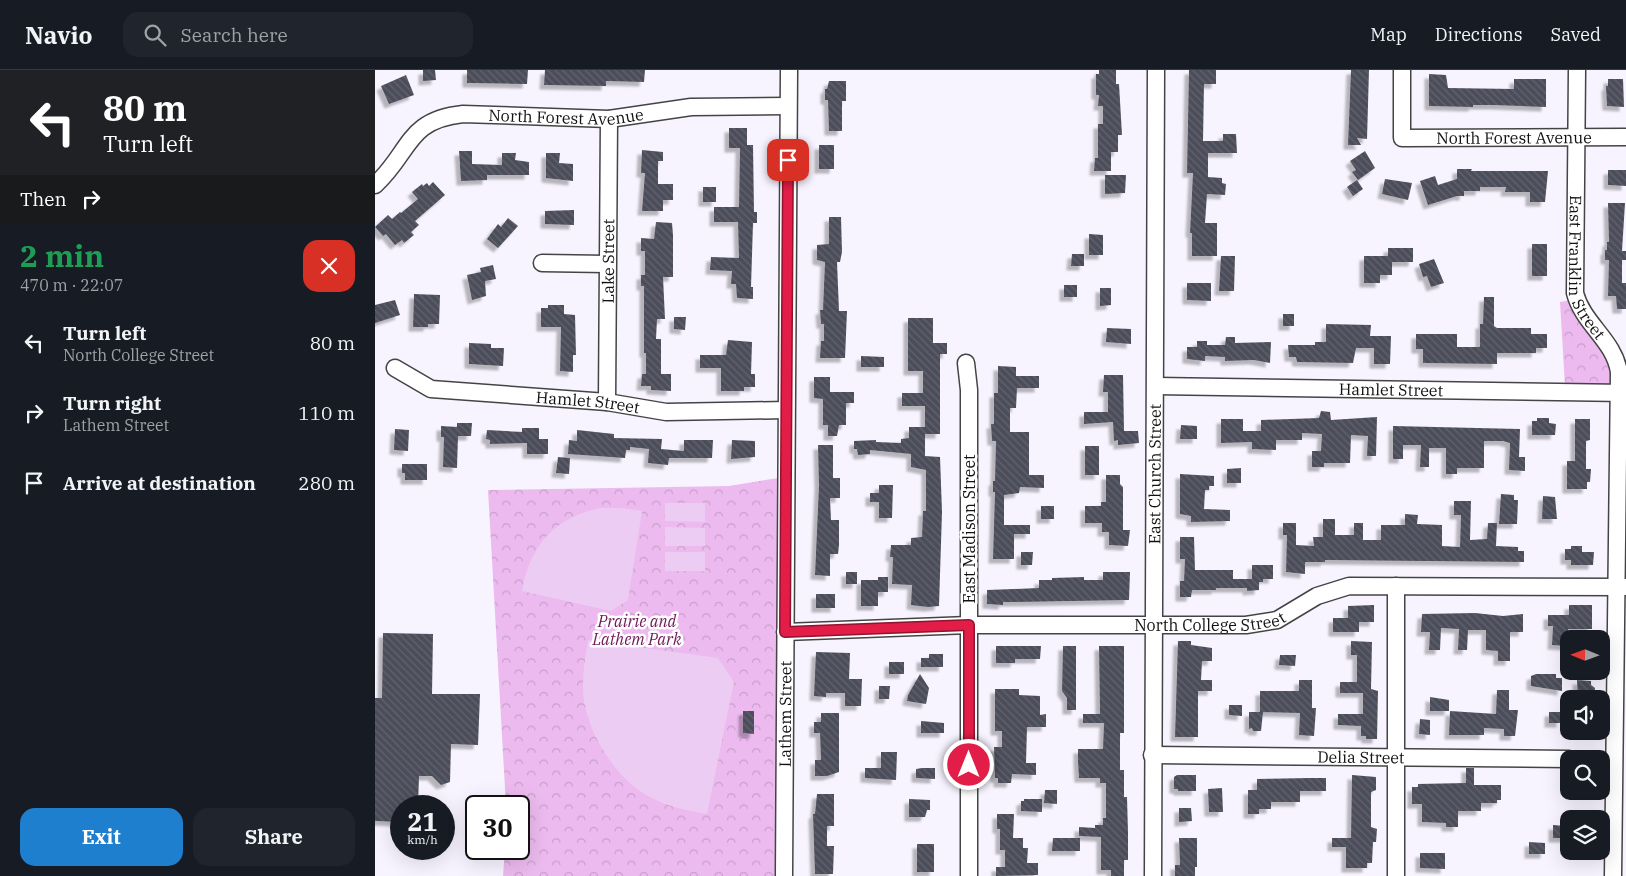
<!DOCTYPE html>
<meta charset="utf-8">
<style>
body{margin:0;font-family:"IBM Plex Serif",serif;background:#20242c;color:#f1f3f6;height:100vh;display:flex;flex-direction:column;font-size:19px;white-space:nowrap}
*{box-sizing:border-box;margin:0}
p{font-size:16px;color:#9ea1a6}
.icon{flex:none;width:28px;height:28px;fill:none;stroke:currentColor;stroke-width:2;stroke-linecap:round;stroke-linejoin:round}
.map{position:relative;flex:1;overflow:hidden}
.details{display:flex;flex-direction:column;background:#171b24;width:375px}
.details>*{flex:none}
.banner{background:#202124;color:#fff;overflow:hidden}
.needle{width:32px;rotate:271deg}
.controls{position:absolute;left:1185px;top:560px;display:grid;gap:10px}
.controls a{display:grid;place-items:center;width:50px;height:50px;border-radius:10px;background:#171b24;box-shadow:0 5px 20px #0002;font-size:25px}
.speed{position:absolute;left:15px;top:725px;display:flex;gap:10px;font-size:25px;font-weight:700;text-align:center}
.speed>*{display:grid;place-content:center;width:65px;height:65px;border-radius:50%;background:#171b24;box-shadow:0 5px 20px #0002;line-height:1}
.speed small{font-size:12px;font-weight:400}
.speed .limit{border:2px solid #111;border-radius:8px;background:#fff;color:#111}
.pin{position:absolute;display:grid;place-items:center;width:42px;height:42px;color:#fff;margin:-21px;border-radius:10px;box-shadow:0 2px 8px #0006}
.me{position:absolute;width:55px;margin:-28px;rotate:0deg;stroke-linejoin:round;filter:drop-shadow(0 0 4px #0008)}
.turn{display:flex;align-items:center;gap:18px;height:105px;padding:0 20px;font-size:22px}
.turn .icon{width:65px;height:65px;stroke-width:2.5}
.turn b{display:block;font-size:35px;line-height:42px}
.then{display:flex;align-items:center;height:48px;padding:0 20px;background:#0003;gap:10px;font-size:19px}
.round{display:grid;place-items:center;flex:none;width:52px;height:52px;border-radius:15px;background:#20242c}
.overview{display:flex;align-items:center;justify-content:space-between;height:85px;padding:0 20px}
h1{font-size:30px;font-weight:700;line-height:38px;color:#1e9e55}
.cta{display:flex;gap:10px;margin-top:auto;padding:10px 20px}
.cta a{flex:1;height:58px;border-radius:15px;background:#1d7fcd;color:#fff;font-size:20px;font-weight:700;line-height:58px;text-align:center}
.cta a+a{background:#20242c;color:#f1f3f6}
ul{padding:0;list-style:none}
li{display:flex;align-items:center;gap:15px;height:70px;padding:0 20px}
li div{flex:1}
li b{display:block;font-size:19px}
li em{font-style:normal}
header{display:flex;align-items:center;gap:30px;box-sizing:border-box;height:70px;padding:0 25px;background:#171b24;border-bottom:1px solid #363941}
header strong{font-size:24px}
nav{display:flex;gap:28px;margin-inline-start:auto;font-size:18px}
.search{width:350px;height:45px;background:#20242c;display:flex;align-items:center;gap:12px;box-sizing:border-box;padding:0 18px;border-radius:15px;color:#9ea1a6;font-size:19px}
main{display:flex;flex:1;min-height:0}
.map>svg:first-child{display:block}
</style>
<header>
<strong>Navio</strong>
<div class="search"><svg class="icon" aria-label="search" viewBox="0 0 24 24"><circle cx="10" cy="10" r="6"/><path d="M15 15l6 6"/></svg>Search here</div>
<nav><a>Map</a><a>Directions</a><a>Saved</a></nav>
</header>
<main>
<section class="details">
<div class="banner">
<div class="turn"><svg class="icon" aria-label="left" viewBox="0 0 24 24"><path d="M17 20v-9H6M10 6l-5 5 5 5"/></svg><div><b>80 m</b>Turn left</div></div>
<div class="then">Then<svg class="icon" aria-label="right" viewBox="0 0 24 24"><path d="M7 20v-9h11M14 6l5 5-5 5"/></svg></div>
</div>
<div class="overview"><div><h1>2 min</h1><p>470 m · 22:07</p></div><a class="round" style="background:#d93025;color:#fff"><svg class="icon" aria-label="close" viewBox="0 0 24 24"><path d="M6 6l12 12M18 6L6 18"/></svg></a></div>
<ul>
<li><svg class="icon" aria-label="left" viewBox="0 0 24 24"><path d="M17 20v-9H6M10 6l-5 5 5 5"/></svg><div><b>Turn left</b><p>North College Street</p></div><em>80 m</em></li>
<li><svg class="icon" aria-label="right" viewBox="0 0 24 24"><path d="M7 20v-9h11M14 6l5 5-5 5"/></svg><div><b>Turn right</b><p>Lathem Street</p></div><em>110 m</em></li>
<li><svg class="icon" aria-label="arrive" viewBox="0 0 24 24"><path d="M6 21V4h12l-3 4 3 4H6"/></svg><div><b>Arrive at destination</b></div><em>280 m</em></li>
</ul>
<div class="cta"><a>Exit</a><a>Share</a></div>
</section>
<div class="map">
<svg width="1251" height="806" viewBox="0 0 1251 806">
<defs>
<pattern id="park-crowns" width="20" height="18" patternUnits="userSpaceOnUse" patternTransform="scale(1.25)"><rect width="20" height="18" fill="#ecbaee"/><path d="M2 6a3 3 0 1 1 6 0M12 15a3 3 0 1 1 6 0" fill="none" stroke="#c99fcb"/></pattern>
<pattern id="building-back-hatch" width="6" height="6" patternUnits="userSpaceOnUse" patternTransform="scale(1.25)"><rect width="6" height="6" fill="#4c4e5a"/><path d="M-1 5l2 2M0 0l6 6M5-1l2 2" fill="none" stroke="#62636d"/></pattern>
<filter id="shadow"><feDropShadow dx="-4.5" dy="4.5" stdDeviation="1" flood-color="#0004"/></filter>
</defs>
<rect width="100%" height="100%" fill="#f8f4ff"/>
<!-- park -->
<path fill="url(#park-crowns)" d="M1196,230C1208,249 1245,292 1234,315L1190,316L1185,232Z
M403,408L400,806H128L130,779H144V736H131L113,420L354,416Z"/>
<!-- pitch -->
<path fill="#edccf4" d="M290,433H330V452L290,451Z
M226,438H245L267,441L253,530L236,541L147,521C155,475 180,447 226,438Z
M290,457L330,458V476H290Z
M290,482H330V501H290Z
M213,570L343,588L359,612L332,744C313,741 295,737 277,728C243,712 215,667 209,631C206,610 210,590 213,570Z"/>
<!-- building -->
<path fill="url(#building-back-hatch)" filter="url(#shadow)" d="M48,0H60L61,10L48,11Z
M92,0H153L152,14L92,13Z
M170,0H270L269,12L231,11V16L169,15Z
M724,0H741V14H744L747,65H743V82H736V101H719L720,88H723V54H728V36H723L724,25H721V4H724Z
M814,0H841V14H829L828,71H848V64H861L862,83H833V107L847,108V113L851,114L850,125L832,124L830,153H842V186H817V163H815L818,103H812Z
M976,0H994L992,69L982,68L986,75H973Z
M1054,4L1071,5L1073,18L1139,19V9H1171V37L1118,35H1098V37L1054,36Z
M31,5L39,25L14,34L6,16Z
M1233,9H1248L1249,37L1232,36L1231,16H1233Z
M454,11H471V31H467V61H454L453,30H450V19H452Z
M354,58H372V75H378L379,142H382V153H378L376,217H378V229L362,228L361,214H356L357,201L335,200L336,187L364,188L363,152H339V137H364L365,78H354Z
M444,75H459V99H444Z
M267,80L288,82V91H283V114H298V130H288V141H267L270,103H266Z
M84,81H97V94L127,95V83H141L140,90L154,92V105H112V110L86,111Z
M990,81L1000,98L983,110L977,102L981,100L975,91Z
M171,83H185L184,93L198,94V111L171,108Z
M1082,99H1097L1096,101H1173L1170,132H1155V122H1130L1131,117H1105V121H1089V126H1082L1053,135L1045,111L1060,106L1063,115L1082,109Z
M1233,100H1251V116L1233,115Z
M730,105H751L750,123L730,124Z
M1010,109L1037,113L1033,130L1007,124Z
M982,110L988,119L978,126L972,117Z
M58,112L70,125L40,151L44,155L36,162L39,165L29,173L27,170L20,175L11,164L8,166L0,157L13,145L17,149L25,142L26,143L43,129L37,122L47,114L48,116L52,113L54,116Z
M328,117H341V132H328Z
M1233,133H1250L1247,181H1251V190H1247V213H1251V239H1242L1241,226H1233L1234,190H1230V180H1232V172H1234Z
M199,140V155L170,154V141Z
M454,147H466L467,182L465,192H462L464,241H472L470,288H445L446,271H449V254H446L445,240H448L450,192L442,190V175L454,174Z
M133,148L143,156L123,178L112,169L123,154L126,157Z
M281,152L297,153L298,165V207H288L290,249H282L281,269H286V304H296V321L276,320V316H266L267,304H271V283H269V216H266V205H270V181H266V168L279,169Z
M714,164L728,165V185H714Z
M1157,174H1172V206H1157Z
M1013,178H1038V192H1017V205H1005V213H989V186H1013Z
M697,184H709V196H696Z
M846,186H860L859,221H844Z
M1059,189L1069,213L1056,217L1052,206L1048,207L1044,194Z
M118,195L121,209L110,211L111,226L97,230L92,205L106,202L105,198Z
M812,213H836V231L812,230Z
M689,215H702V227H689Z
M725,218H736V235L725,236Z
M39,224L65,225L64,254H53V257H38Z
M1109,227H1119V256L1122,258H1156V264H1172V278H1161V283H1122V294L1048,293V279H1041V264H1082V277H1105V254H1108Z
M20,230L25,245L0,253V235Z
M173,235H189V244L200,245L201,285H198V302L185,301L186,257H166V238H173Z
M908,244H919V256H908Z
M299,247H311L310,260L299,259Z
M533,248H558V273H572V284H565V364H550V386L565,387L567,442L564,536L553,537L536,535L537,515L517,514L518,487H515L516,475H536V468L547,467L548,441H551V400L536,397V384L495,380V384L483,385L482,379H479V371L501,370V372L526,373V369L534,368V357H550V336H527V323H548V301H533Z
M951,254L996,255L995,266H1016L1015,294H999V278H981L978,293L922,292L921,287H914L913,275H940V272H951Z
M732,258L756,259V274L731,272Z
M851,267H860V273L896,272L895,293L879,290L850,291V287L830,286V291L812,289V277H822V271H832V275H850Z
M353,270L377,272L376,304H380V317H369V321H346V298H325V285H351Z
M94,273L116,274V278H129L128,296L94,294Z
M486,286L509,287V297H486Z
M623,296L641,297V306H664V318H642L641,338H635V362H654V405H669V418L645,417L644,423L629,425V455H655V464H639V489H618L620,422H618V411H620L621,371H617L616,354H619V323H623Z
M729,305H748L749,361H763L764,373L743,375V370L739,371L738,352L709,354V342H733V322H728Z
M439,307H455V322H479V333H471V355H464L462,366H453V355H448V329L439,328Z
M946,341L955,342L956,350L1002,347L1001,386H992L993,366L976,365L975,393H949V397H937V381H946L947,364L927,363V370H901V380L877,379V372L846,373V349H868V361H886V350L944,348Z
M1162,348H1174V353L1181,354L1180,365H1157V351H1162Z
M1200,349H1215V370L1211,371V399H1216L1215,412H1212V419H1192V391H1200Z
M82,353H97L96,366H83L82,398L68,397L69,367H66V356L82,357Z
M806,355L822,356V369H805Z
M1018,356L1145,359L1144,387H1150V401L1134,400L1135,373L1128,371H1109V398H1082V404H1071V378H1054V397H1045L1046,375H1028V389H1018Z
M147,358H164V369H173V384H152V373L115,374V370L111,369L112,360L147,362Z
M20,359L34,360L33,381L19,380Z
M202,360L239,364V368L287,369L286,379L309,381V370H338L337,388H294L293,395L273,393L274,379L255,377V380H251L250,388L193,384L194,370L202,371Z
M357,370L380,371V387L356,389Z
M443,375H458V408H465V428H455L456,450H464V475L463,484H455V506L440,505L444,416Z
M710,376H724V405H710Z
M183,387L195,388L194,404L181,403Z
M27,394H52V410H30V403H27Z
M866,398V413H852V399Z
M805,404L839,406V416H834V420H830L829,439L855,440V451L816,452V446L805,444Z
M731,405H745V414L748,417V460H755L753,476L734,475V462H727V453H710V436H726V432H731Z
M504,415H518L517,448H504V432H495V423H504Z
M1126,424L1139,425V430H1143L1142,454H1124Z
M1168,426L1180,427L1182,449H1167Z
M1079,431H1096L1095,470L1112,469L1113,453H1122L1121,476L1143,477V481H1149V492L950,490V492H930V504L911,502L912,465H908V453H921V475L939,476L938,467H948V449H960V465H979V453H988V470H1006V455H1030V444L1043,445L1042,454L1067,455V476L1085,477L1086,445H1079Z
M666,436H679V449H666Z
M805,467H819L820,500H858V509H877V495H898V509H888V512H884V520L872,521V518H841V520H817L816,527H805V511H809L810,489H805Z
M1196,476H1207V482H1219L1218,495H1196V490H1190V479H1196Z
M646,482H658L657,495H646Z
M471,502H482V514H471Z
M728,502H755L754,530L634,532H628V535L612,534V520L664,518V510H677V508L709,507V510H728Z
M503,507H513V522H503V536H486V510H503Z
M441,524H460V538H441Z
M999,535V552H984V562H958V548H973V536Z
M1194,535H1217V559H1193L1192,576L1177,575L1178,556H1173V545H1194Z
M1100,543L1128,546L1148,544V562H1135V591H1123V581L1111,580V560H1093L1092,580H1083L1084,559L1066,558L1065,580H1054L1055,562H1046L1047,544Z
M8,563L58,564L57,624H105L103,675L76,674L75,712L66,715L57,706H44L43,736H26V752L0,751V628H7Z
M803,571H816V575L837,578V591H827L826,610H837V621H823V667H800Z
M976,571L997,572L996,619L1003,621L1002,669H991V666H986V656L963,655V644H988V623H965V612H982V585H976Z
M621,576H666L665,589H640V593H621Z
M688,576H701V640H692V628L687,621Z
M724,576H749V663H745V700H749V727H752L753,762V790H749V806H736V800H726V767L704,766V757L720,758V755H728V748H731V713H725V708H704L703,691V679H728L729,653H708V644H725Z
M441,582L475,583L474,609H487L486,636H470V623H451V627L439,626Z
M554,584H568V597H546V588H554Z
M905,585H921L920,596L904,595Z
M514,592H529V604H514Z
M545,604L554,618L551,634L532,631L533,625Z
M1161,604H1181V608H1187V621L1156,616V606Z
M924,610H937V638H941L939,666L924,665L925,643L885,642V621H924Z
M1202,610L1216,611V615L1220,618L1219,629H1203Z
M504,616H515L514,629H504Z
M620,619H644V625L665,626V645L671,644V657H652L651,693H661V705L637,704L636,713H623V708H620L619,677H627V661H620Z
M1122,620H1134V640H1143L1140,666H1129V659L1109,658V665H1074L1075,641L1121,644Z
M1055,627L1074,630V641H1055Z
M854,635H867V646L854,645Z
M368,641H379V664L368,663Z
M874,642H888L886,661H878L877,658L874,659Z
M1174,642H1186V653H1174Z
M446,643H464V702L452,706H440V690H446L445,663H439V652H446Z
M1045,649L1055,650V665L1044,664Z
M546,651L569,653V663H546Z
M506,682H522L521,710L490,708V698H506Z
M547,698H560V709L541,708V699Z
M1091,698H1099V715H1126V730H1122V733H1106V741H1083V757H1071V753L1047,752V734H1037V717H1043V714L1091,713Z
M802,705H821V721H803V719H799V707Z
M977,705L1001,707V720L996,722V757L1002,759L1001,772H998L997,793H992V798H971V777H957V768H976Z
M934,708H951V721H925V732H896V739H884V744H873V720H882V709Z
M847,718L848,742H834L833,719Z
M670,720H682V734L669,733Z
M442,724H459V756H452V776H459L458,804H440L438,744H440Z
M534,729L555,730V740H552L550,747H534Z
M649,729H667V742L646,741V731H649Z
M804,738H816L817,751L804,752Z
M622,744H639L638,768H648V778H653L652,793H663V805L621,806V797H630V780H625V759H622Z
M1178,755L1191,756V768H1178Z
M678,768H705V781H677Z
M804,768H822V797H820V806H800V795H805Z
M1154,772L1170,773V784H1154Z
M542,774H559V802H542Z
M1045,783H1070V799L1045,798Z"/>
<g fill="none" stroke-linecap="round" stroke-linejoin="round">
<!-- minor casing -->
<g stroke="#444" stroke-width="19">
<g id="minor">
<path id="s1" d="M1027,0V68L1251,67"/>
<path id="s2" d="M1202,0L1200,223C1208,254 1239,270 1244,302L1238,806"/>
<path id="s3" d="M0,115C36,82 31,50 88,44L234,49L316,37L413,36"/>
<path d="M167,193L232,194"/>
<path d="M591,293L594,320V806"/>
<path id="s4" d="M20,298L56,319L232,332L291,342L411,340"/>
<path id="s5" d="M781,316L1251,323"/>
<path id="s6" d="M232,332L234,49"/>
<path d="M1021,516V806"/>
<path id="s7" d="M410,562L594,555H871L902,550L942,526L974,516L1251,517"/>
<path id="s8" d="M777,685L1194,689"/>
<path id="s9" d="M409,806L414,0"/>
<path id="s10" d="M778,806L781,0"/>
</g>
</g>
<!-- minor -->
<use href="#minor" stroke="#fff" stroke-width="16"/>
</g>
<g fill="none" stroke-linecap="round" stroke-linejoin="round">
<!-- route casing -->
<g stroke="#92132f" stroke-width="12">
<path id="route" d="M413,90L410,562L594,555V695"/>
</g>
<!-- route -->
<use href="#route" stroke="#e11d48" stroke-width="9"/>
</g>
<g text-anchor="middle" dominant-baseline="central" stroke-width="5" stroke-linejoin="round" paint-order="stroke">
<!-- street labels -->
<g font-size="16" fill="#111" stroke="#fff">
<text stroke="none"><textPath href="#s3" startOffset="221">North Forest Avenue</textPath></text>
<text stroke="none"><textPath href="#s1" startOffset="180">North Forest Avenue</textPath></text>
<text stroke="none"><textPath href="#s6" startOffset="141">Lake Street</textPath></text>
<text stroke="none"><textPath href="#s2" startOffset="200">East Franklin Street</textPath></text>
<text stroke="none"><textPath href="#s5" startOffset="235">Hamlet Street</textPath></text>
<text stroke="none"><textPath href="#s4" startOffset="199">Hamlet Street</textPath></text>
<text stroke="none"><textPath href="#s10" startOffset="402">East Church Street</textPath></text>
<text transform="translate(594 459) rotate(-90)">East Madison Street</text>
<text stroke="none"><textPath href="#s7" startOffset="425">North College Street</textPath></text>
<text stroke="none"><textPath href="#s9" startOffset="162">Lathem Street</textPath></text>
<text stroke="none"><textPath href="#s8" startOffset="209">Delia Street</textPath></text>
</g>
<!-- park labels -->
<g font-size="16" font-style="italic" fill="#6f1a57" stroke="#fff">
<text x="262" y="551">Prairie and<tspan x="262" dy="18">Lathem Park</tspan></text>
</g>
</g>
</svg>
<div class="controls">
<a><svg class="needle" viewBox="-14 -14 28 28"><path d="M0-13l5 13h-10z" fill="#e53935"/><path d="M0 13l5-13h-10z" fill="#9ea1a6"/></svg></a>
<a><svg class="icon" aria-label="sound" viewBox="0 0 24 24"><path d="M4 9h4l5-4v14l-5-4H4zM17 9q2 3 0 6"/></svg></a>
<a><svg class="icon" aria-label="search" viewBox="0 0 24 24"><circle cx="10" cy="10" r="6"/><path d="M15 15l6 6"/></svg></a>
<a><svg class="icon" aria-label="layers" viewBox="0 0 24 24"><path d="M12 4l9 5-9 5-9-5zM3 14l9 5 9-5"/></svg></a>
</div>
<div class="speed"><div>21<small>km/h</small></div><div class="limit">30</div></div>
<div class="pin" style="left:413px;top:90px;background:#d93025"><svg class="icon" aria-label="arrive" viewBox="0 0 24 24"><path d="M6 21V4h12l-3 4 3 4H6"/></svg></div>
<svg class="me" style="left:594px;top:695px" viewBox="-20 -20 40 40"><circle r="17" fill="#e11d48" stroke="#fff" stroke-width="3"/><path d="M0-11L8 9 0 5-8 9z" fill="#fff"/></svg>
</div>
</main>
